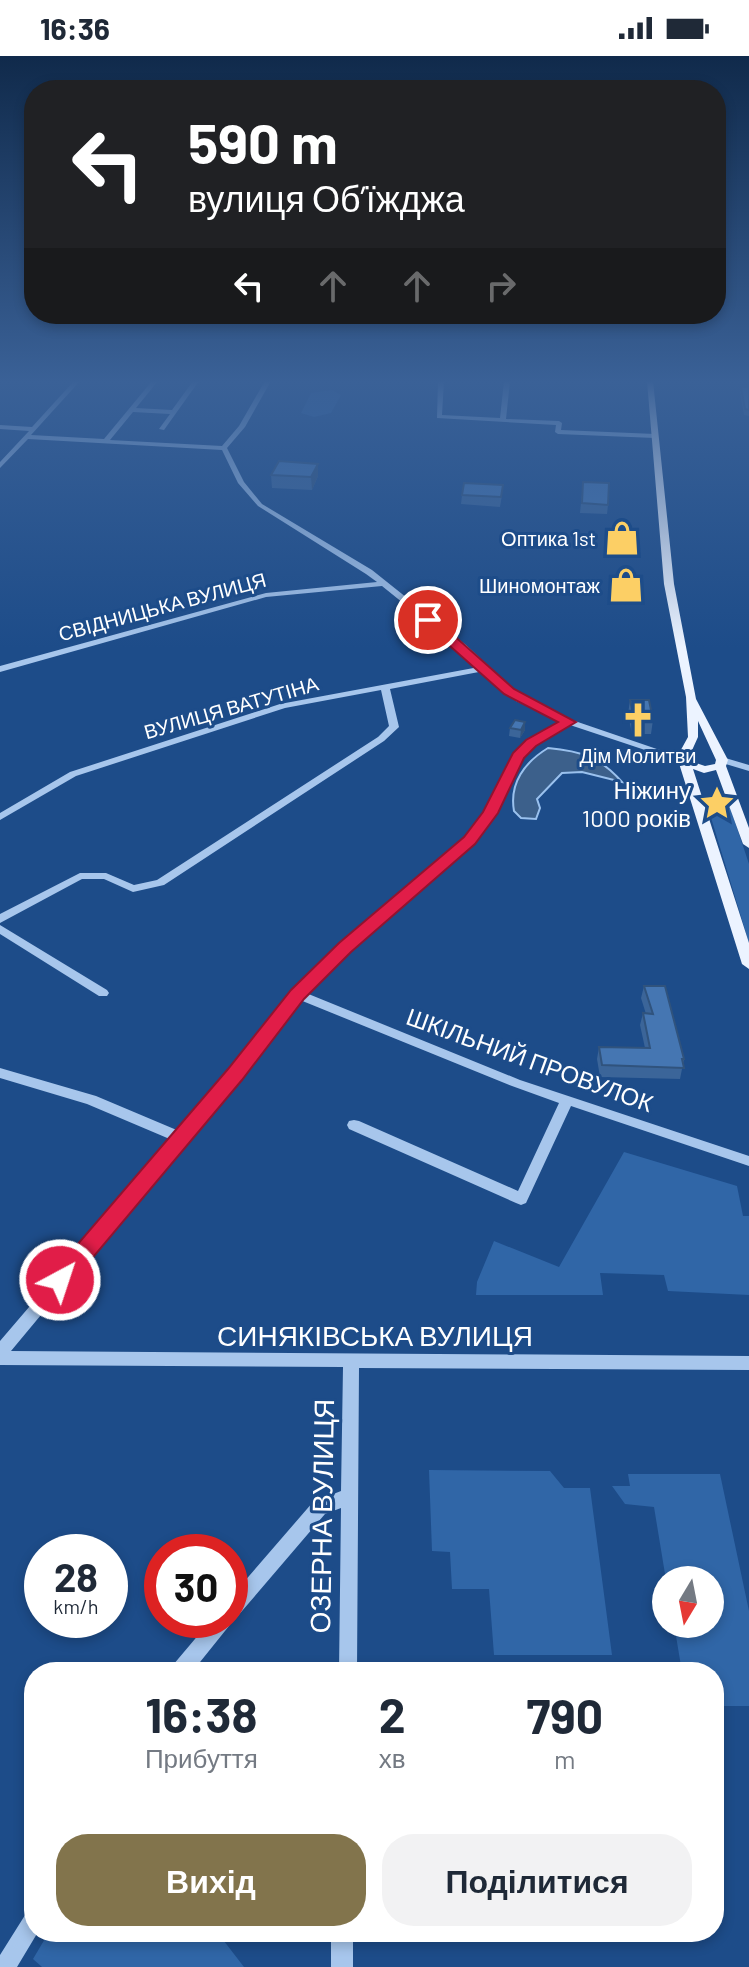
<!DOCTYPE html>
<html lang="uk">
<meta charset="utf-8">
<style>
body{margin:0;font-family:Barlow,sans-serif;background:#f2f2f3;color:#1f2937;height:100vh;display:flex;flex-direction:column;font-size:30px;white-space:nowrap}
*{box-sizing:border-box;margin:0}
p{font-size:26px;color:#747a83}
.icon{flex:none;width:44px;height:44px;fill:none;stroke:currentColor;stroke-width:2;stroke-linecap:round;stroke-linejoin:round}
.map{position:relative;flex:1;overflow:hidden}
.details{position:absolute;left:24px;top:1606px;width:700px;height:280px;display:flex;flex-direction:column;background:#fff;border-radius:32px;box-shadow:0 4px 12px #0003}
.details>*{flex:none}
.top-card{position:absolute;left:24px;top:24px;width:702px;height:244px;border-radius:32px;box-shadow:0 4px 12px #0003;background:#202124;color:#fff;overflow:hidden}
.needle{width:52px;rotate:190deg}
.controls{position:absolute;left:652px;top:1510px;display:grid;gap:16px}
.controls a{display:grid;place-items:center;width:72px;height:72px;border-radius:50%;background:#fff;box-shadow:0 4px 12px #0003;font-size:40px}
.speed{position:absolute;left:24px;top:1478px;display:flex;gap:16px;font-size:40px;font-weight:700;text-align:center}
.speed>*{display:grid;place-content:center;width:104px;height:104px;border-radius:50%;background:#fff;box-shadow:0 4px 12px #0003;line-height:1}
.speed small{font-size:20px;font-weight:400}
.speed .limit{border:12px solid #d22;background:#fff;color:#111}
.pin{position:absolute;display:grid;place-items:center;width:68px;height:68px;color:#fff;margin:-34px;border:4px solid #fff;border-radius:50%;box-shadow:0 2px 8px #0007}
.me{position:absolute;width:88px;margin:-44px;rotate:40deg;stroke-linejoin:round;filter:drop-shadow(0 0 6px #0008)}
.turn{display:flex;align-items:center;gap:28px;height:168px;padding:0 32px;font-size:36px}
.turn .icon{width:104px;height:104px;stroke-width:2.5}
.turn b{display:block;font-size:56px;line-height:68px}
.lanes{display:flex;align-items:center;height:76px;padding:0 32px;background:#0003;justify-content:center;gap:40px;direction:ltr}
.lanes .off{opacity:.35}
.eta{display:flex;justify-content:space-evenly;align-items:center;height:136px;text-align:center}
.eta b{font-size:48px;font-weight:700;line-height:56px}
.action{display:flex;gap:16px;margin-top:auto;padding:16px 32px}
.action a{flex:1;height:92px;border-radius:32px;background:#82744c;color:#fff;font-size:32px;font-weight:700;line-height:92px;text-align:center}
.action a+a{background:#f2f2f3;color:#1f2937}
.status{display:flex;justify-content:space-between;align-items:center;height:56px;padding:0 40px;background:#fff;direction:ltr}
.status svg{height:22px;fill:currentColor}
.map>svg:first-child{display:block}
</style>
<div class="status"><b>16:36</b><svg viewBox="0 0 49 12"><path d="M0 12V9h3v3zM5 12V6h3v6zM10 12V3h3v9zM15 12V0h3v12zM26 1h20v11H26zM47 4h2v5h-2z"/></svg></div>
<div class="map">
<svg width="749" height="1911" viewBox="0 0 749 1911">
<rect width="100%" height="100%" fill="#1d4c89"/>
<!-- green -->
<path fill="#3066a7" d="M332,334L341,339L331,357L314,361L301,357L311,337Z
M714,740L728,745L749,808V887L706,745Z
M624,1096L737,1130L743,1160H749V1239L668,1235L664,1219L600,1217L603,1239H476L477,1226L494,1185L559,1211Z
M429,1414L550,1415L564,1432H590L612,1599H494L489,1533H452L450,1496L432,1495Z
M628,1418H720L749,1555V1650H714V1616H682L674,1568H710V1524H666L654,1451L625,1448L612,1430H630Z
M49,1876H217L244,1911H42L33,1903Z"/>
<!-- water -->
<path fill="#3c608b" stroke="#9ac1ee" stroke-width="2" d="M548,692C581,695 600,701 622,726L582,716L562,717L537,743L540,752L536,763L521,762L514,755C509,727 525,706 548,692Z"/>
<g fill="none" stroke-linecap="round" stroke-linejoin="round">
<!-- minor -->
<path fill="#a7c6ec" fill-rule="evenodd" d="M74,325H80L31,379L104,383L152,325H158L136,352L172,354L193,325H199L164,374L159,373L170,358L133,356L110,384L222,390L239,370L265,325H271L245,371L227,392L244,426L262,448L372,514L466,589L522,641L572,664L689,704L687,706H681L570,669L544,682L522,701L495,757L474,787L349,894L306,937L520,1024L749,1100V1110L571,1050L526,1147L521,1149L516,1147L349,1073L347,1069L349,1065L354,1064L359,1065L518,1135L559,1047L512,1030L300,944L239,1021L11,1295L749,1300V1314L359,1312L357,1616H339L341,1452L325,1458L236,1562L232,1564L229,1570L192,1616H171L173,1609L211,1564H230V1542L313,1446L341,1435L343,1311L0,1309V1285L172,1084L87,1048L0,1022V1012L96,1040L179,1075L231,1015L294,935L341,888L466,783L485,757L515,698L538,678L562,666L516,645L484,615L390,633L399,671L384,685L164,829L133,836L104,823H82L0,867V858L80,817H106L134,829L157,824L378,681L389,670L381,634L285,652L76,720L0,764V757L70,716L280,648L479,611L460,593L382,530L266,541L0,616V610L266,537L377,526L366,518L258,450L238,427L222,394L28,383L0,412V406L29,375L0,373V369L32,371Z
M438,325H444L442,359L500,362L504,325H510L506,363L559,365L562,367L561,374L655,378L658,380L655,382L558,378L555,376L556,369L437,362Z
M722,701L749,709V715L719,706V702Z
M0,869L107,934L109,937L107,940H99L0,878Z
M34,1852V1876H38L17,1911H0V1899L27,1856Z
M331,1876H353V1911H331Z"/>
<!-- major -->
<path fill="#ecf3ff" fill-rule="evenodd" d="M647,325H653L674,528L696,643L728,704L726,710L749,772V792L743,788L716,714L704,717L693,713L749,887V913L742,908L677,701L688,681L686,641L664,528ZM698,665L716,704L715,708L705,710L690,705L689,701L698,681Z"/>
</g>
<!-- wall -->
<path fill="#3b6599" d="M741,331H749V360L744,359L740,337Z
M318,408V420L312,434L272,432L271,419Z
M583,426L608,449L607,458L580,457Z
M462,439H502L500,451L461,448Z
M630,644L653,664L651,678H632L628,658Z
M510,672L525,674L520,682L509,680Z
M644,930L684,1003L680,1023L600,1021L597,1003L599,991L645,992L640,969L643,957L646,958L641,942Z"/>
<!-- shaded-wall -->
<path fill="#30537d" d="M318,408V420L312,434L311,421Z
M525,666V674L520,682L521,674Z"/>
<!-- building -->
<path fill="#4576b2" stroke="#30537d" stroke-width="2" d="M741,331H749V354L745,353Z
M279,405L318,408L311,421L271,419Z
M583,426L609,427L608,449L582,447Z
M464,427L503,429L501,441L462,439Z
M630,644H649L653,664L634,663Z
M515,664L525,666L521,674L510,672Z
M644,930H665L684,1003H682L684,1012L602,1009L599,991L650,992L643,957L653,958Z"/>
<!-- sky -->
<linearGradient id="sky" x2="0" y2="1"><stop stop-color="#102a4b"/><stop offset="0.55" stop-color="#3a6197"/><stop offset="1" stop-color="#3a6197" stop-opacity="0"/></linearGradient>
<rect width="749" height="592" fill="url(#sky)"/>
<!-- route -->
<path fill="#e11d48" stroke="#92132f" stroke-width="2" d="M424,561H433L514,633L576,666L536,690L524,702L498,757L475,788L351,896L304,943L242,1024L68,1231L60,1234L53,1231L49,1224L53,1217L228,1013L291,934L339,887L464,781L483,756L513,697L526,684L558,666L504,638L424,567Z"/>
<!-- icons -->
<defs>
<g id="shop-bare" transform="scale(2.76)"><path d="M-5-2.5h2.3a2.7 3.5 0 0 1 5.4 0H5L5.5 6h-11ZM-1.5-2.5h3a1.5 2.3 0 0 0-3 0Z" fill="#fccf65" stroke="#1d4c89" stroke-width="2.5" paint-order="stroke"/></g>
<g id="church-bare" transform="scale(2.76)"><path d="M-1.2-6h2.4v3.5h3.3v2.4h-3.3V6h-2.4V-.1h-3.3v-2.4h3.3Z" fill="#fccf65" stroke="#1d4c89" stroke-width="2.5" paint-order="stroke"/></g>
<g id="sight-bare" transform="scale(2.76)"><path d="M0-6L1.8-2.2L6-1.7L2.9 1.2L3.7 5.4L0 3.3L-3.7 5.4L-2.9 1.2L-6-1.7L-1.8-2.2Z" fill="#fccf65" stroke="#1d4c89" stroke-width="2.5" paint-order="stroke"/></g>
</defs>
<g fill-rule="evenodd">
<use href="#shop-bare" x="622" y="482"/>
<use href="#shop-bare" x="626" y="529"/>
<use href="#church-bare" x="638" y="664"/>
<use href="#sight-bare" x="717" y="747"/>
</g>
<g text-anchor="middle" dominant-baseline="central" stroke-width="6" stroke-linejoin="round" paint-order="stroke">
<!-- far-poi labels -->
<g font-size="20" fill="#fff" stroke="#1d4c89" text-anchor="end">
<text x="596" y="482">Оптика 1st</text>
<text x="600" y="529">Шиномонтаж</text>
<text x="638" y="699" text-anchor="middle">Дім Молитви</text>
</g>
<!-- far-street labels -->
<g font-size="20" fill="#fff" stroke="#1d4c89">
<text transform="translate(162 550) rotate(-15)">СВІДНИЦЬКА ВУЛИЦЯ</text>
<text transform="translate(231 651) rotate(-16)">ВУЛИЦЯ ВАТУТІНА</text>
</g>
<!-- poi labels -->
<g font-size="24" fill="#fff" stroke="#1d4c89" text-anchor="end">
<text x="691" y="733">Ніжину<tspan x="691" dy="28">1000 років</tspan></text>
</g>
<!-- street labels -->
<g font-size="24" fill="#fff" stroke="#1d4c89">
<text transform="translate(530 1003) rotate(20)">ШКІЛЬНИЙ ПРОВУЛОК</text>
</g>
<!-- near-street labels -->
<g font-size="28" fill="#fff" stroke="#1d4c89">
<text x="375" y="1279">СИНЯКІВСЬКА ВУЛИЦЯ</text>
<text transform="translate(321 1460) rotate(-89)">ОЗЕРНА ВУЛИЦЯ</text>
</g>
</g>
</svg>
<div class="controls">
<a><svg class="needle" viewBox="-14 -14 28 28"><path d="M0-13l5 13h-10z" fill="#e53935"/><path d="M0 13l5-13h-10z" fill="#747a83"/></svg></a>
</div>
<div class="speed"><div>28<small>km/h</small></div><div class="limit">30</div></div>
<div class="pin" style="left:428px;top:564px;background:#d93025"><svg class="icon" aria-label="arrive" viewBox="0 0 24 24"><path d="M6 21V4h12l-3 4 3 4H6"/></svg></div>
<svg class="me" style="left:60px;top:1224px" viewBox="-20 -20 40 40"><circle r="17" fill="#e11d48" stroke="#fff" stroke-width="3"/><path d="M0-11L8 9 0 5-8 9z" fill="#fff"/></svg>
<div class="top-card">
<div class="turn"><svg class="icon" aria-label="left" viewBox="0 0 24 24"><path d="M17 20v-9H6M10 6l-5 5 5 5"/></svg><div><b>590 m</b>вулиця Обʼїжджа</div></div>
<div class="lanes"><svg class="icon" aria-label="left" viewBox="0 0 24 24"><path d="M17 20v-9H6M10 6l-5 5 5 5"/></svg><svg class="icon off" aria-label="ahead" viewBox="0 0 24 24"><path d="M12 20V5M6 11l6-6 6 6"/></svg><svg class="icon off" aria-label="ahead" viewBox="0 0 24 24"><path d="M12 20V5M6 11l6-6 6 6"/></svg><svg class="icon off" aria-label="right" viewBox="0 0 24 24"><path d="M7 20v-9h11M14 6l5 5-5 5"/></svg></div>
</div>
<section class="details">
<div class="eta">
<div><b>16:38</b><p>Прибуття</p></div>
<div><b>2</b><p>хв</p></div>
<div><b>790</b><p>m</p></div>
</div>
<div class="action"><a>Вихід</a><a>Поділитися</a></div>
</section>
</div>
